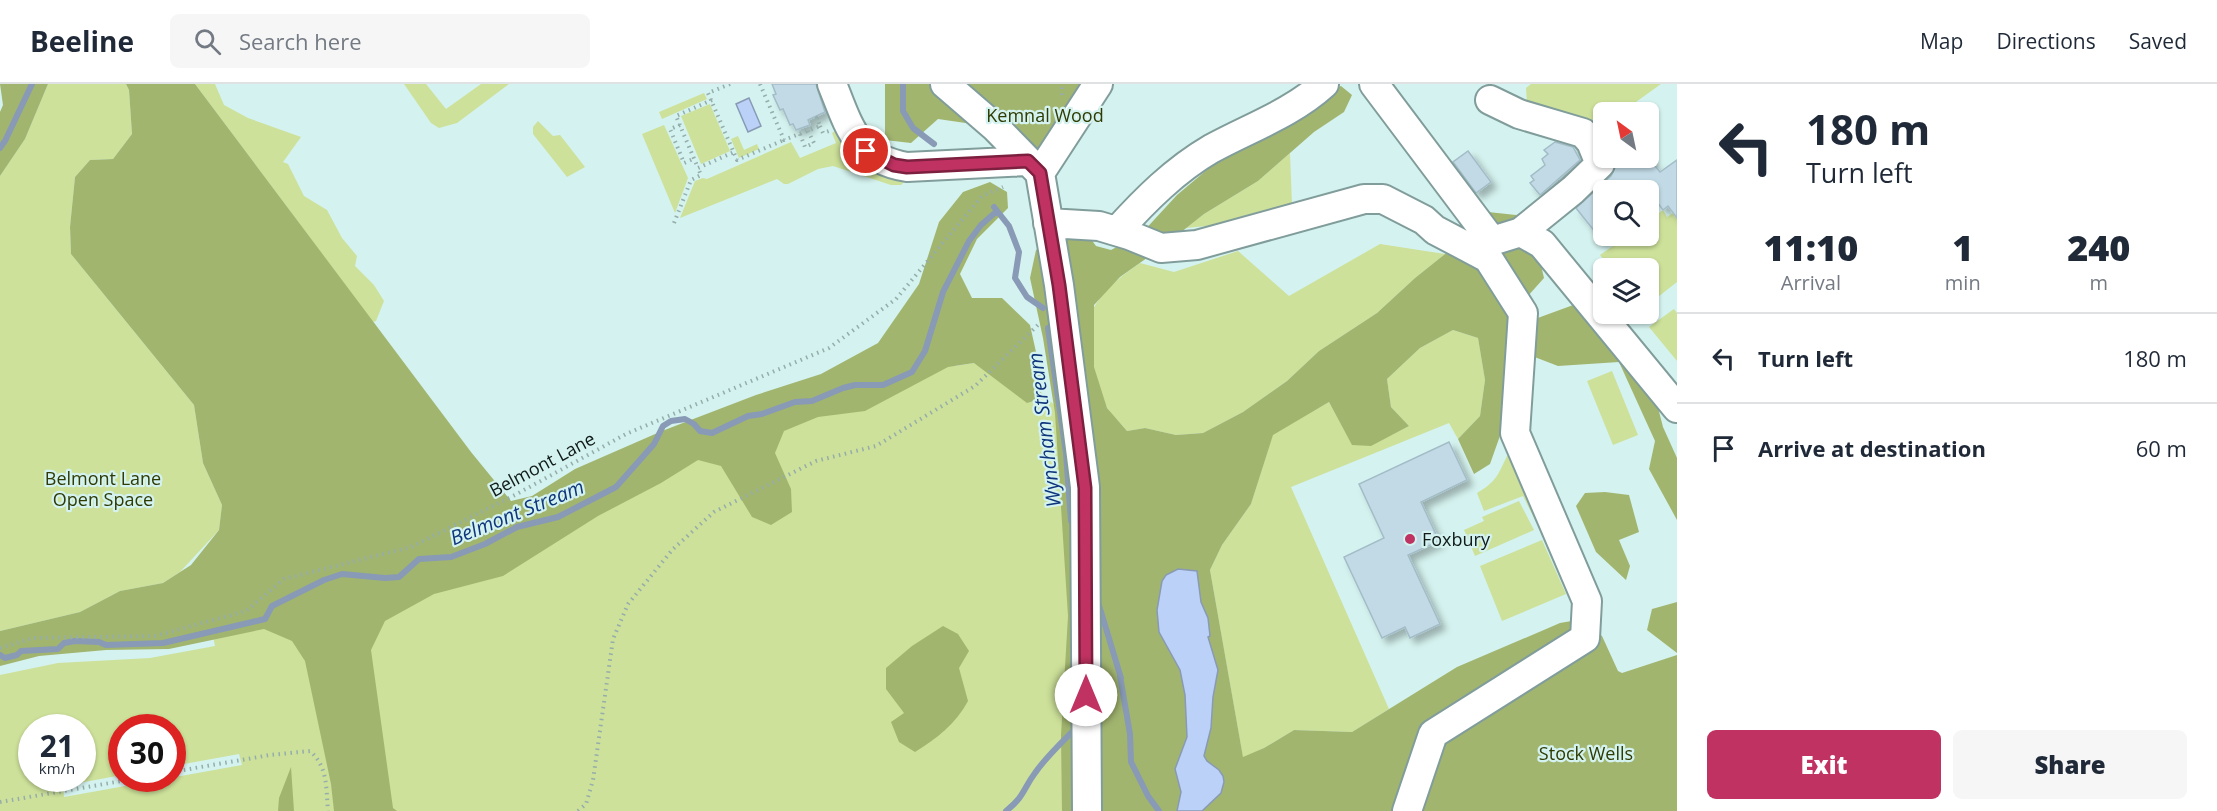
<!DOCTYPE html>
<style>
body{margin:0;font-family:"Open Sans",sans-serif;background:#f6f6f7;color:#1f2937;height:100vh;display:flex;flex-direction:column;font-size:22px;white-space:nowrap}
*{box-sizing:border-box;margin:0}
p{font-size:20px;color:#747a83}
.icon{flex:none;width:33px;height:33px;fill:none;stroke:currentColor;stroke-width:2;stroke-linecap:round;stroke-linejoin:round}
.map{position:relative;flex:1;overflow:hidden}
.sheet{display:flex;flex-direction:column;background:#fff;width:540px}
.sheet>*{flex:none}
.guide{background:#fff;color:#1f2937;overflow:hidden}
.needle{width:39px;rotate:327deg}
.fabs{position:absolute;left:1593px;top:18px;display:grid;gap:12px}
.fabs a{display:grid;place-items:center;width:66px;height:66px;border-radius:9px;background:#fff;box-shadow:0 2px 4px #0004;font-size:30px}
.speed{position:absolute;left:18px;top:630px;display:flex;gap:12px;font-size:30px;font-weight:700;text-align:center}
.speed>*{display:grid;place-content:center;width:78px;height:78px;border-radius:50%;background:#fff;box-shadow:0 2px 4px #0004;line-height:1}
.speed small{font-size:15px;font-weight:400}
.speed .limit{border:9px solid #d22;background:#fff;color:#111}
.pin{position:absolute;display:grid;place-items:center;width:51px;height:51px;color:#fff;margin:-26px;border:3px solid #fff;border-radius:50%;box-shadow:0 2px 6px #0007}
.me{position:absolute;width:66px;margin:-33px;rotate:0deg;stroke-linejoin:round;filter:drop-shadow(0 0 4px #0008)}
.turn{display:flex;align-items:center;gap:21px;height:126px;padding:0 30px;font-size:27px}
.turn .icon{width:78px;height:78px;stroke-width:2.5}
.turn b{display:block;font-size:42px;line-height:51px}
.eta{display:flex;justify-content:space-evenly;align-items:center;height:102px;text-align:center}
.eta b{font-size:36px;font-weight:800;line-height:42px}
.primary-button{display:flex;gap:12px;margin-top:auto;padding:12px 30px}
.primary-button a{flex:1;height:69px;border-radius:9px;background:#c03261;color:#fff;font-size:24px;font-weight:800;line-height:69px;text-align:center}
.primary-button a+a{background:#f6f6f7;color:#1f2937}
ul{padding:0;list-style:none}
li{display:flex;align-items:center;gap:18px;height:90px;padding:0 30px;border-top:2px solid #e0e1e3}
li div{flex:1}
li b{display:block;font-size:22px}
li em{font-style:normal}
header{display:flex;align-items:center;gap:36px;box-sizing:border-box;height:84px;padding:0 30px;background:#fff;border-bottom:2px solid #e0e1e3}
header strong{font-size:28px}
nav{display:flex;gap:33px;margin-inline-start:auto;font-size:21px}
.search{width:420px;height:54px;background:#f6f6f7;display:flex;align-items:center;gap:15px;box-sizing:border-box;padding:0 21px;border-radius:9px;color:#747a83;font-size:22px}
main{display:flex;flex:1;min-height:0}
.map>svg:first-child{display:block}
</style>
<header>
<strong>Beeline</strong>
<div class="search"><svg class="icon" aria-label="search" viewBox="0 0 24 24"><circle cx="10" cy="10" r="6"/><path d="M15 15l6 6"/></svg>Search here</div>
<nav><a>Map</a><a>Directions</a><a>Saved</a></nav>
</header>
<main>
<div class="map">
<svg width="1677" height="727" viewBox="0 0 1677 727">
<defs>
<filter id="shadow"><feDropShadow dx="5.5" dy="5.5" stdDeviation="3" flood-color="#0004"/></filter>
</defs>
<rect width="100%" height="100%" fill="#d4f2ef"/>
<!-- green -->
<path fill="#cde19a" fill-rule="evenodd" d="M48,0H126L129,6L132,50L113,75L90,76L75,93L70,143L71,170L194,321L203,379L222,421L219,446L180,488L163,499L120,507L80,528L0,547V92L25,55Z
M195,0H215L224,21L248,34L301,53L283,78L288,80L304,112L327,126L342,154L357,172L355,182L374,201L384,217L376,237L373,238Z
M404,0H426L446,25L481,0H509L457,39L439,44L431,39Z
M1531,0H1661L1622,28H1604L1603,42L1596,43L1527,19L1526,4Z
M704,9L707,15L662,35L659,28Z
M710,20L730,67L701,80L681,32Z
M843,35L911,91L901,101H891L833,82L818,85L788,100H784L777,95L680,134L695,97L703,94L707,95L791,58L800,74L836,59L832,49L835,47L832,40Z
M538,37L553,52L560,51L585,83L567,93L533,50V43Z
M664,41L688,94L675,129L642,50Z
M738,52L744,66L757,60L759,65L739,74L731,55Z
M1290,69L1292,121L1227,140L1186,144L1204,130L1258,97Z
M1663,126L1667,133L1673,129L1677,133V198L1649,220L1648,184H1610L1600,171L1627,152H1648L1649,136Z
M1380,160L1445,170L1415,194L1377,229L1319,267L1287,297L1243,328L1203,349L1176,351L1145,344L1127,347C1121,339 1111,331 1106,322C1095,297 1079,244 1096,220C1107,203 1124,190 1140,179L1174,188L1238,167L1289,212Z
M1674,225L1677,229V277L1649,243Z
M1453,246L1478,254L1485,296L1480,332L1458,355L1449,339L1291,403L1389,625L1352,648L1294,646L1264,664L1243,674L1210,486L1222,461L1251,420L1273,350L1329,318L1352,360L1371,361L1409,342L1391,323L1387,295L1420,264Z
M872,278L956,282L974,279L1016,284L1106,371L1085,727H0V591L58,579L150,574L215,562L206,519L439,498ZM32,644H82V694H32ZM122,644H172L173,682L239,670L242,681L64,713L63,702L122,691Z
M1612,287L1638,351L1613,361L1587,297Z
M1515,369L1551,440L1539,444L1523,412L1484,427L1477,409C1496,398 1498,391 1507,372Z
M1519,417L1534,446L1475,472L1464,446L1484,437L1482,433Z
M1542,456L1566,510L1502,537L1480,482Z"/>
<!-- forest -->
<path fill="#a2b56f" d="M0,0H48L25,55L0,92V28L3,21Z
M126,0H195L471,368L511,417L532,412L575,385L662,347L756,311L821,290L878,259L919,200L939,138L963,108L990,98L1007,108L1008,124L977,155L960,190L972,214H1002L1030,241L1042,295L1040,315L1027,319L974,279L948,283L865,327L818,333L784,347L775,369L791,405L792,428L771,441L752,433L721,382L698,376L661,399L598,432L503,492L434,510L385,537L371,566L393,724L397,727H334L331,700L305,577L292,557L264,545L169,565L106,566L39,572L0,582V547L80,528L120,507L163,499L191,481L219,446L222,421L203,379L194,321L71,170L70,143L75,93L90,76L113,75L132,50L129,6Z
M885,0H1087L1059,84L1014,46L938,35L911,59L885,56Z
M1341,2L1352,11L1344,28L1314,48L1258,97L1204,130L1161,164L1120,193L1094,221V283L1107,324L1127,347L1145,344L1176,351L1203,349L1243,328L1287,297L1319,267L1377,229L1415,194L1445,170L1488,128L1516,131L1537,164L1544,194L1527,213L1501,349L1490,380L1474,390L1458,355L1480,332L1485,296L1478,254L1453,246L1420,264L1387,295L1391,323L1409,342L1371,362L1352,361L1329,318L1273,351L1251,420L1222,461L1210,486L1243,673L1264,664L1294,646L1352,648L1457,583L1560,539L1583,535L1602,552L1618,587L1622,589L1677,571V727H1062L1061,651L1068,532L1055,329L1043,254L1030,194L1036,166L1063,148L1082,143L1096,162L1111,166L1141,150L1177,111L1215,79L1315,10Z
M1576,220L1650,293L1663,343L1677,374V436L1649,385L1655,357L1619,278L1558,282L1532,272L1535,235Z
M1605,408L1629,411L1639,448L1619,456L1630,482L1626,496L1596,468L1576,422L1585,409Z
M1677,518V569L1647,546L1652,525Z
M943,542L958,550L969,567L959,584L968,617C956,640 936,655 915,668L899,658L891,638L904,629L886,605V584L912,562Z
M291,683L294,727H278L279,714Z"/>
<!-- water -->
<path fill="#bbd1f7" stroke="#889ab5" stroke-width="1.5" d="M749,14L761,42L748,48L736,20Z
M1178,485L1197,487L1201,518L1208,534L1210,552L1208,553L1218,586L1213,613L1211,644L1204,672L1207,677L1219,686L1223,692L1224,698L1221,709L1202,727H1177L1181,708L1175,685L1187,653L1185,611L1180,586L1159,548L1157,526L1162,497L1166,491Z"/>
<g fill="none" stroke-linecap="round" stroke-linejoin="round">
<!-- stream -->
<path stroke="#889ab5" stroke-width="6" d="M903,0V27L913,44L934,60
M0,64L5,57L32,0
M994,123L1009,142L1019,168L1015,194L1027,213L1043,224
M1048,244L1066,369L1071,437
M1098,518L1121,594
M0,571L5,574L17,571L21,567L58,565L64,559L75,557L99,558L106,561L163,559L265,535L272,522L324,496L342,490L385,494L399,493L419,475L451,473L485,460L517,443L558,433L616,403L654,360L663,342L671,337L685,335L694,340L700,347L712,349L748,332L762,330L795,318L812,317L843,304L855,301H883L912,288L925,267L943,208L969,157L981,141L997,127
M1120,592L1130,650L1131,678L1148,712L1159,727
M1006,727C1025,712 1023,705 1035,689C1046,673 1061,659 1074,646"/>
</g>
<!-- building -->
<path fill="#c1dae5" stroke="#a3bcc7" stroke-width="1.5" filter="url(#shadow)" d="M772,0H816L825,28L808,36L810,41L796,46L793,40L790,41L783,25L780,26L773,11L776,10Z
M1555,58L1573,63L1580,76L1540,111L1530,99L1534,96L1531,92L1545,81L1542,75L1548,70L1544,66Z
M1468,67L1491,98L1476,109L1453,78Z
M1648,73L1660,88L1677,76V134L1668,122L1663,126L1648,106H1604V159L1576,124L1611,92L1616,81L1626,74Z
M1449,358L1467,396L1421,418L1439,457L1408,471L1440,540L1410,554L1405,543L1382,554L1344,473L1384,454L1359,400Z"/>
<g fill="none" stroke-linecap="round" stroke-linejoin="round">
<!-- minor casing -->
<g stroke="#819d9b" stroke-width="32">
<path id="minor" d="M832,0C849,42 856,75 907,83L1028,77
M945,0L996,44L1040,89L1059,201L1085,403L1087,727
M1374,0L1492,157L1521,148L1573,106L1600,80L1591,58L1583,49L1519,30L1490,16
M1040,89L1098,0
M1048,139L1099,142L1129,151L1161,164L1197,161L1364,115H1383L1424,136L1435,146L1488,174L1523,229L1515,349L1587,517L1585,554L1433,650L1407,727
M1117,147C1145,116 1175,86 1211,65C1249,44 1291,30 1324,0
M1521,148L1542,160L1677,324"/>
</g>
<!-- path -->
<path stroke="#95adab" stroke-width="4" stroke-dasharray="1.5 4.5" stroke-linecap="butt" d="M730,0L708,9L737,76L784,56
M760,0L784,56L820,42L817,34L821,32
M1062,11V0
M712,16L676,32L698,84L734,68
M680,41L670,45L684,79L693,75
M820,42L823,49L829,47
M800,50L805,63L814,59L808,47
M674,139L691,96L701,91L698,84
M0,564L33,554L155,552L246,527L284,495L411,463L515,411L626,350L829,264L896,215L982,112L1003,103
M172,688L270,671L310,667C328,683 326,704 328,727
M0,718L139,694
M578,727L586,720L593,696L613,555L628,520L673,465L714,428L816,377L876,362L975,302L1041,238"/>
<!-- minor -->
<use href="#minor" stroke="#fff" stroke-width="28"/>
</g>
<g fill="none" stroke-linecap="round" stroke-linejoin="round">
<!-- route casing -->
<g stroke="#7d203f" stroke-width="15">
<path id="route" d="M866,67L894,81L907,83L1028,77L1040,89L1059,201L1085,404L1086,611"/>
</g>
<!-- route -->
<use href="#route" stroke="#c03261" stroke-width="10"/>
</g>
<!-- markers -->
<circle fill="#c03261" stroke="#d4f2ef" stroke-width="2" cx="1410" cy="455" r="6"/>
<g text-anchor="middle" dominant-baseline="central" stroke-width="4.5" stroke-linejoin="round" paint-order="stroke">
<!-- park labels -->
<g font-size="18" fill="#2f3b03" stroke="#d4f2ef">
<text x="1045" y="31">Kemnal Wood</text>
<text x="103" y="394">Belmont Lane<tspan x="103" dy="21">Open Space</tspan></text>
<text x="1586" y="669">Stock Wells</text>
</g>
<!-- street labels -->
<g font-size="18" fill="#101b1a" stroke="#d4f2ef">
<text transform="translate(542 380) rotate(-28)">Belmont Lane</text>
</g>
<!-- poi labels -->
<g font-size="18" fill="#101b1a" stroke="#d4f2ef" text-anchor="start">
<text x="1422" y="455">Foxbury</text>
</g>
<!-- water labels -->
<g font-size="20" font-style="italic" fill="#0f367c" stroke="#d4f2ef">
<text transform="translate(1044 346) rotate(-97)">Wyncham Stream</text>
<text transform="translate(517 428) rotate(-22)">Belmont Stream</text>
</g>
</g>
</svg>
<div class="fabs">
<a><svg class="needle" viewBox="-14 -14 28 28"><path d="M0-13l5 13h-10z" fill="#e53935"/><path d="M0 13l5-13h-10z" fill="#747a83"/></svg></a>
<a><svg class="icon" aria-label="search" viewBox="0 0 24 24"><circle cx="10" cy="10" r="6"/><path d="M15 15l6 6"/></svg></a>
<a><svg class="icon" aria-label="layers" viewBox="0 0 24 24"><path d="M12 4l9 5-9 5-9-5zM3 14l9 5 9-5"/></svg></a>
</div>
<div class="speed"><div>21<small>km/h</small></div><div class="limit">30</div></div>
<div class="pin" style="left:866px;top:67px;background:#d93025"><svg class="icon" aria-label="arrive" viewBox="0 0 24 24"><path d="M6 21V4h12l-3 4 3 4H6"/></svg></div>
<svg class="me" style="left:1086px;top:611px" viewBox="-20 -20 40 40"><circle r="19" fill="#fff"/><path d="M0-13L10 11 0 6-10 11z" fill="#c03261"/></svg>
</div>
<section class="sheet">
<div class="guide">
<div class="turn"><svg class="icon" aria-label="left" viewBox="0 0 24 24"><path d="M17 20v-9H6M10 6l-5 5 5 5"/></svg><div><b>180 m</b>Turn left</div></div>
</div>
<div class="eta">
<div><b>11:10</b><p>Arrival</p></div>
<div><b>1</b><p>min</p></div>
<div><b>240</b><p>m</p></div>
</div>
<ul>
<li><svg class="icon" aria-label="left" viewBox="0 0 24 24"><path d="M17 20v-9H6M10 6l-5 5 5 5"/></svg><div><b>Turn left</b></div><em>180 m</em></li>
<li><svg class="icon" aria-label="arrive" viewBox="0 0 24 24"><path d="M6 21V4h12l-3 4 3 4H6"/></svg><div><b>Arrive at destination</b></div><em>60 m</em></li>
</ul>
<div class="primary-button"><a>Exit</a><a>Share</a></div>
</section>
</main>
